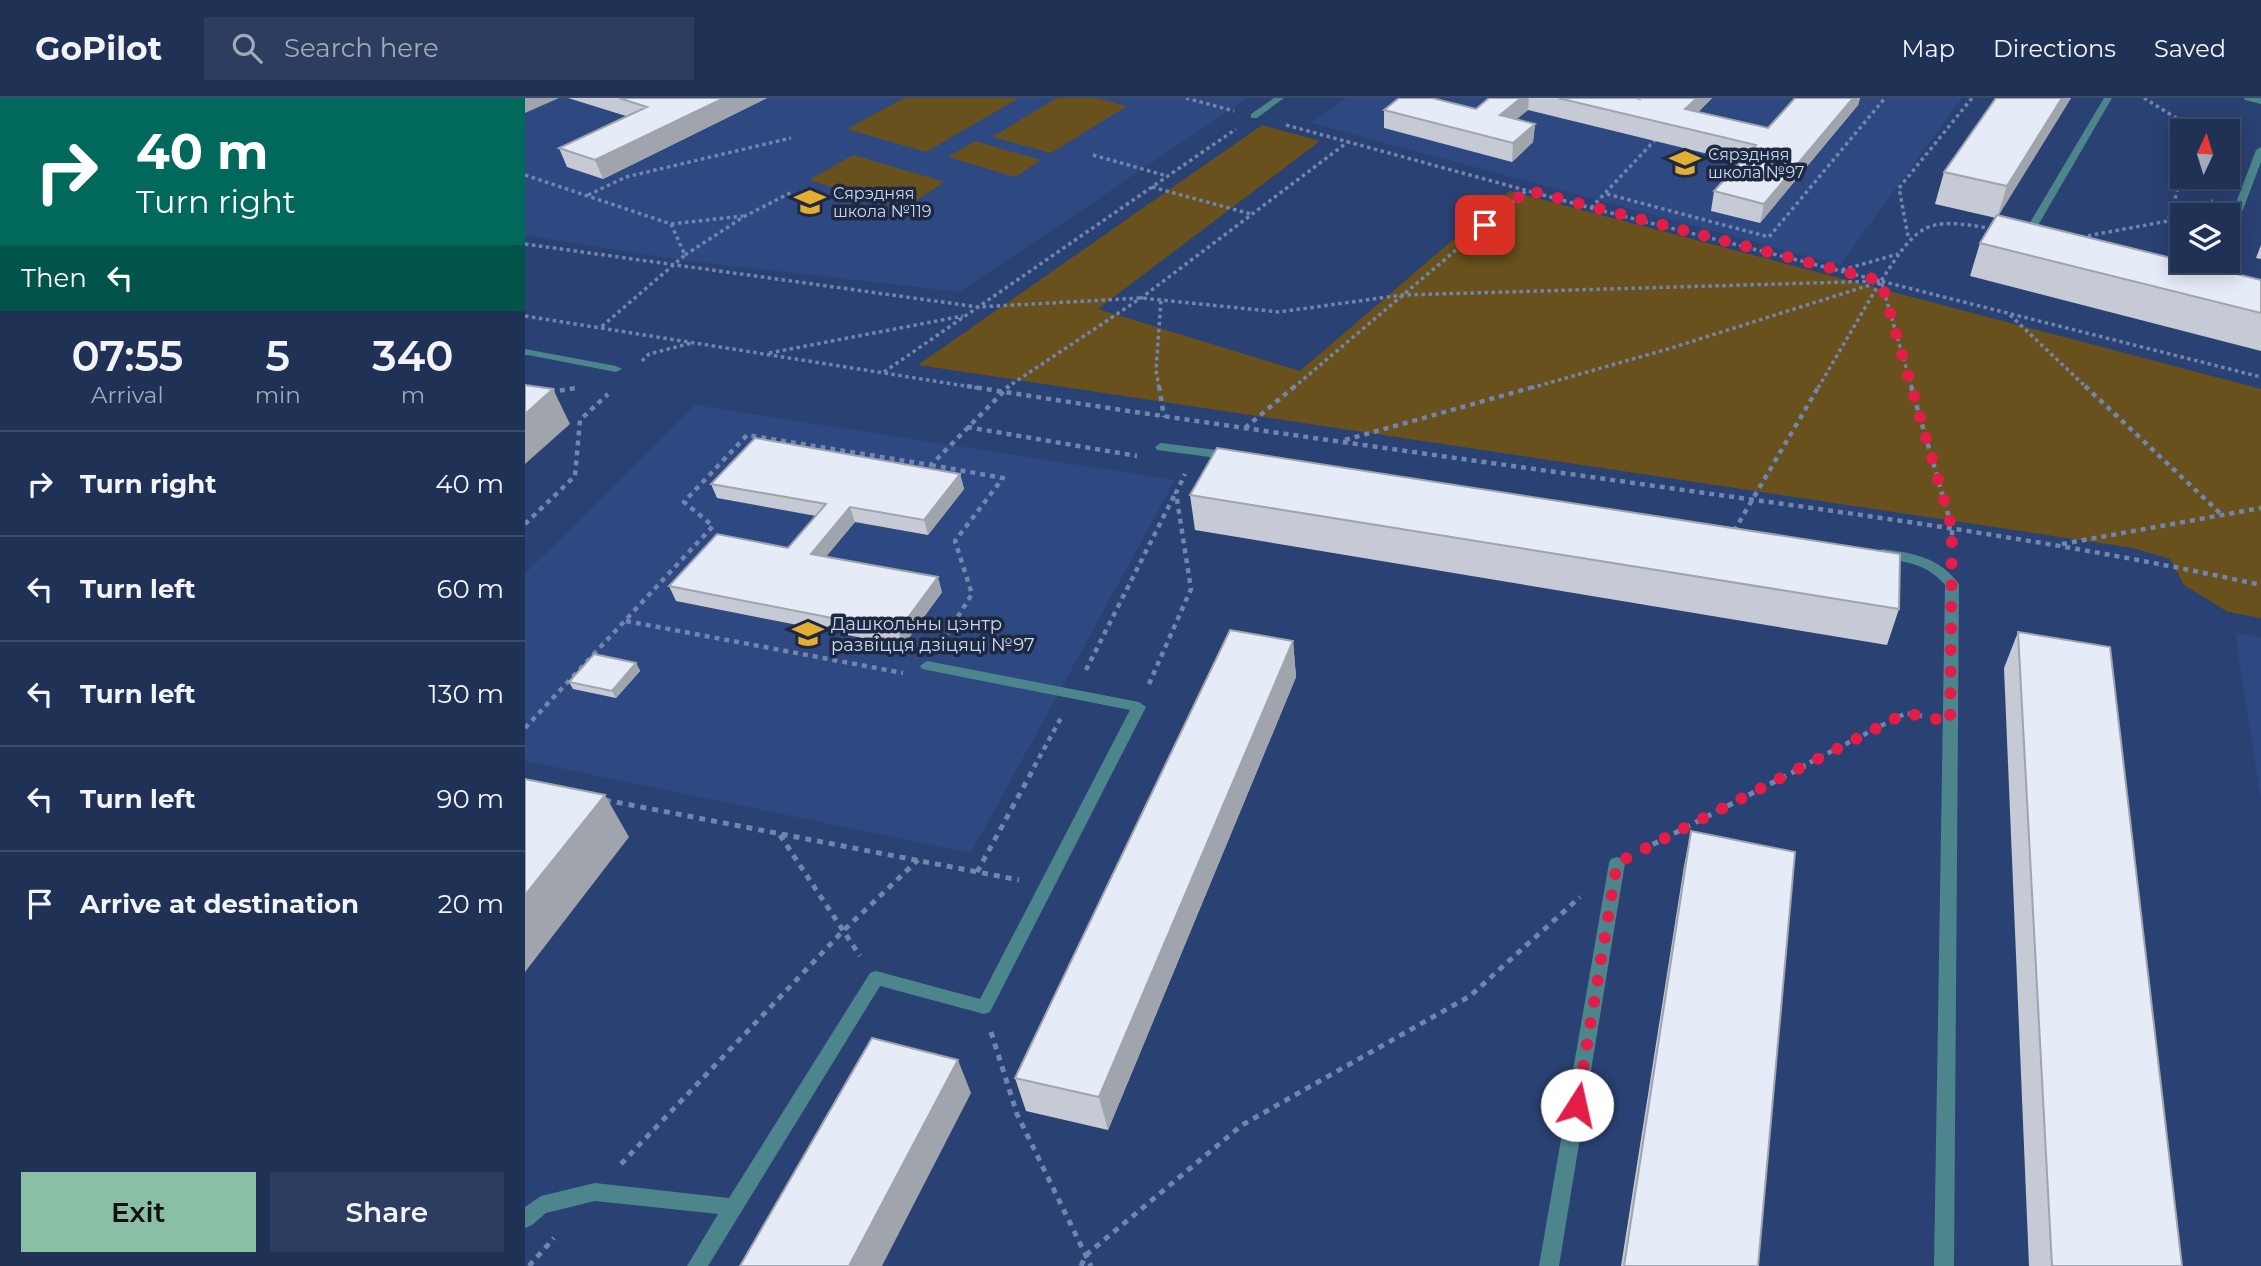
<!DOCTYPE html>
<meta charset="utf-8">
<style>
body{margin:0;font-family:Montserrat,sans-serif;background:#2d3d60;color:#f1f3f6;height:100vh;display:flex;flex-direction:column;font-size:26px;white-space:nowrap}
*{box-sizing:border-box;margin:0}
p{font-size:23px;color:#a2a9b9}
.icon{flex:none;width:38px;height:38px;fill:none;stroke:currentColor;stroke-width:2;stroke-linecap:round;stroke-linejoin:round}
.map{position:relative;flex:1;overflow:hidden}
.side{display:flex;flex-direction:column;background:#203156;width:525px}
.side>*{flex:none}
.banner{background:#00695c;color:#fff;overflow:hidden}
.needle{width:46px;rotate:4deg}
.fabs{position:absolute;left:1645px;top:21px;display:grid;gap:14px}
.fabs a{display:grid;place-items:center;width:70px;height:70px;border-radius:0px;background:#203156;box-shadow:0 4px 18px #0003,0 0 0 2px #3d4c6c;font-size:35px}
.pin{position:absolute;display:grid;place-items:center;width:60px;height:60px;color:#fff;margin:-30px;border-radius:14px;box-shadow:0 4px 10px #0006}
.me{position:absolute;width:77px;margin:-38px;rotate:10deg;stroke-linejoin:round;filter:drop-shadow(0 0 5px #0008)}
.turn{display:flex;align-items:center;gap:24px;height:147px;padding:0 21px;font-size:32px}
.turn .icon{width:91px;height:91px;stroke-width:2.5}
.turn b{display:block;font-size:49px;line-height:60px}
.then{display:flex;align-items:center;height:66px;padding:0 21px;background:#0003;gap:14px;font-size:26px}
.eta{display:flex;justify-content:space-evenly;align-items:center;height:119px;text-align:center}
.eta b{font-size:42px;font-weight:600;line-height:49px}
.action{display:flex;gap:14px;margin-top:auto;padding:14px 21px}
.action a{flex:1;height:80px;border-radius:0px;background:#8abfa5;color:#111;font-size:28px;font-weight:600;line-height:80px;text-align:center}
.action a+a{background:#2d3d60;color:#f1f3f6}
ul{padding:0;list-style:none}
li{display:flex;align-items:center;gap:21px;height:105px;padding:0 21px;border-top:2px solid #3d4c6c}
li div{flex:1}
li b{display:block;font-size:26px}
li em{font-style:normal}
header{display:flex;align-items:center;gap:42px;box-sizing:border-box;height:98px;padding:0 35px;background:#203156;border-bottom:2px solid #3d4c6c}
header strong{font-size:33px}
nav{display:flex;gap:38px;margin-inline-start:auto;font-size:24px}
.search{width:490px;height:63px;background:#2d3d60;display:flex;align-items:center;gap:18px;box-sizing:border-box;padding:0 24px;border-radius:0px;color:#a2a9b9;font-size:26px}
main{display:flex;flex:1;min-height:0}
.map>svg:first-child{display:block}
</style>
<header>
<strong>GoPilot</strong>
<div class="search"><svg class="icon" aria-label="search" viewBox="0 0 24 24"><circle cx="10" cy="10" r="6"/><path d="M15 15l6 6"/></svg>Search here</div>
<nav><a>Map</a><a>Directions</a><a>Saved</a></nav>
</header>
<main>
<section class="side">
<div class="banner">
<div class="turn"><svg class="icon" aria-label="right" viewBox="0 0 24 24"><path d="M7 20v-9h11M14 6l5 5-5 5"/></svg><div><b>40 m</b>Turn right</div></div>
<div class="then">Then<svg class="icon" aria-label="left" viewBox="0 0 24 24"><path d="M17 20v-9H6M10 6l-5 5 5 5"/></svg></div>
</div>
<div class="eta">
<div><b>07:55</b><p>Arrival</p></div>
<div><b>5</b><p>min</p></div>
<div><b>340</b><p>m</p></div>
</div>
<ul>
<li><svg class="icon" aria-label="right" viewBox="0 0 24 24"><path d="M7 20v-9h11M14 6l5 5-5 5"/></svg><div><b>Turn right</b></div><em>40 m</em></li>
<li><svg class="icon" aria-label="left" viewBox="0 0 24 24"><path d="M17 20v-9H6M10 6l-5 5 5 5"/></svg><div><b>Turn left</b></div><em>60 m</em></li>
<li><svg class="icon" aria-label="left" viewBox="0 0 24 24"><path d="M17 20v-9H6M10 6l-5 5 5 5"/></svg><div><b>Turn left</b></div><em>130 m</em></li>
<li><svg class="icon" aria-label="left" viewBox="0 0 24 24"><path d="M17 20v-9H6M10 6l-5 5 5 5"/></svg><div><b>Turn left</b></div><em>90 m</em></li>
<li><svg class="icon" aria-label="arrive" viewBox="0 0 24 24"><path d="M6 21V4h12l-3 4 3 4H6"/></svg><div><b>Arrive at destination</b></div><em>20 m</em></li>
</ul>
<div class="action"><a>Exit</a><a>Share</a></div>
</section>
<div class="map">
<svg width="1736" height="1168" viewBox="0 0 1736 1168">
<rect width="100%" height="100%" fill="#2a4173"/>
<!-- built -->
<path fill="#2e4881" d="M0,0H723L435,194L155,162L0,137Z
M821,0H1437L1315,167L786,25Z
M170,307L650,382L446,755L0,663V476Z
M1710,535L1736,539V702Z"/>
<!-- green -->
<path fill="#68511c" d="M379,0H494L401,54L322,31Z
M532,0H572L602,8L526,55L467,39Z
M737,27L795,43L573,211L775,273L985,93L1736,291V520L1703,514L1659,487L1645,461L1608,450L393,267Z
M450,43L516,62L490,79L423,59Z
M328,57L420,84L377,111L284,82Z"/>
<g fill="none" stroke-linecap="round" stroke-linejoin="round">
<!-- path-far2 -->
<path stroke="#7185ae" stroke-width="3.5" stroke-dasharray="3.5 3.5" stroke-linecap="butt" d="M661,0L709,13
M1619,0L1672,33
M761,27L1066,110L1736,279
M1703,39L1715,41
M568,57L642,78
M0,77L146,126L160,157L76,229
M627,89L726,116
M1082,96L1244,139L1360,0
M63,97L101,79L266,40
M1066,110L1130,42
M1646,115L1688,103
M146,126L218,118
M1383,138L1374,90L1447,0
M1556,139L1643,123L1657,78
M0,146L453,209L616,200L754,214L877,197L1356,183
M160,157L220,118L267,94
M1317,172L1373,156
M1485,217L1562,290
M0,218L453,290
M244,255L438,218
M117,263L124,256L167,245
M359,274L711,31
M481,290L616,200L824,43
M634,290L631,272L636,202
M768,290L1002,92
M1006,290L1143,251L1348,186
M1293,290L1355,184
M1387,290L1356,183C1393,126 1399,118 1468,131"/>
<!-- path-far1 -->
<path stroke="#7185ae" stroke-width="4.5" stroke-dasharray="5 5" stroke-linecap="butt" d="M442,288C680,326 919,358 1158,392C1352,419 1545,445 1736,487
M634,288L639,319
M1386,288L1427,430V450
M1560,288L1696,416
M25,294L51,290
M442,329L612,358
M720,330L770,288
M820,342L1012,288
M406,367L478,380L430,443L447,496L417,544
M0,426L50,378L55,322L83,296
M1209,433L1294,288
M1537,446L1736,410
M101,523L378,575
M561,572L650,396
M624,586L666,491L651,395L660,376
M0,630L188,428L159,404L222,337L406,367L484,288
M509,669L536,620
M1276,669L1381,615L1397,618"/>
<!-- path -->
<path stroke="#7185ae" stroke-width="5" stroke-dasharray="6 6" stroke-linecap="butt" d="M80,702L494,782
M255,737L335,858
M1117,752L1280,668
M452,774L510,668
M466,934L492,1016L566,1168
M96,1066L317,834L393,762
M4,1168L29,1140
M556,1168L561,1157L717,1027L945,898L1055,799"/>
<!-- service -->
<path fill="#4c868c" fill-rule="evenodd" d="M749,0H759L732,20H726V16Z
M1579,0H1587L1508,136L1512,139L1507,142L1499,140L1497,138Z
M1719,0H1736V6L1720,2Z
M1736,49V64L1708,138L1703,141V126L1731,52Z
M1688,163H1698L1691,183L1686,186L1681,183Z
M0,251L91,268L97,271L91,274L3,257H0Z
M636,345L707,354L713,358L707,362L632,352L630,349Z
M1357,451C1388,455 1414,459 1434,486L1429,1168H1409L1420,487C1401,464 1380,465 1352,458L1351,455Z
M402,563L614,604L621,609L465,914L459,916L355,888L183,1168H162L193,1116L70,1103L21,1115L7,1127L0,1130V1109L16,1098L70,1085L204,1100L345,875L351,873L455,901L605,612L397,571L395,568Z
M1092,759L1098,761L1100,765L1034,1168H1014L1084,765L1086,761Z"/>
</g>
<!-- wall -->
<path fill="#c5cad4" d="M43,0H242L78,81L42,69L34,50L101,18Z
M964,0H1110L1115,1L1116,0H1187L1173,14L1243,30L1270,0H1335L1333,7L1235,125L1186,113L1189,93L1216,64L1003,12L991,21L1010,26L1008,44L987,64L859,30V12L951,11Z
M1546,0L1473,118L1736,182V253L1445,178L1455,145L1471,120L1410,106L1419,74Z
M1736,147V161L1731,160Z
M435,376L439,391L403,437L330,424L301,458L417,494L378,548L151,503L144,488L263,450L291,418L192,400L186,386Z
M665,397L1374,511L1362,547L670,432Z
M1493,534L1657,1168H1504L1479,570Z
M768,543L771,579L583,1032L501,1013L490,980Z
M111,565L115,573L91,600L48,591L44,584Z
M1166,733L1233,1168H1096L1159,768Z"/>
<!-- shaded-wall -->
<path fill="#a0a4ad" d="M0,0H34L0,15Z
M199,0H242L78,81L70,62Z
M996,0H1004L1003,12L974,36L975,17Z
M1172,0H1187L1158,30L1160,11Z
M1328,0H1335L1333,7L1235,125L1239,106Z
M1537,0H1546L1472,120L1482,88Z
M1010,26L1008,44L987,64L988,45Z
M28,291L45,326L0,366V316Z
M435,376L439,391L403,437L399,422Z
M325,409L330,424L291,471L286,456Z
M413,479L417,494L378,548L373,533Z
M768,543L771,579L583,1032L574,999Z
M111,565L115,573L91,600L87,593Z
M80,697L104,739L0,874V797Z
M433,962L446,995L357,1168H324Z"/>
<!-- building -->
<path fill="#e5ebf7" stroke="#a0a4ad" stroke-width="2" d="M94,0H199L70,62L34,50L122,9Z
M874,0H907L951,11L964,0H996L975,17L1010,26L988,45L859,12Z
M1033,0H1110L1115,1L1116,0H1172L1160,11L1243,30L1270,0H1328L1239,106L1189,93L1231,47Z
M1471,0H1537L1482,88L1419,74Z
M1472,117L1736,182V215L1455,145Z
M0,287L28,291L0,316Z
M230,340L435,376L399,422L325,409L286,456L413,479L373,533L144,488L192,436L263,450L301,406L186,386Z
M692,350L1375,456L1374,511L665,397Z
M705,532L768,543L574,999L490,980Z
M1493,534L1585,549L1657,1168H1527Z
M69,556L111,565L87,593L44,584Z
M0,681L80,697L0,797Z
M1166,733L1270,754L1233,1168H1099Z
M347,940L433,962L324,1168H215Z"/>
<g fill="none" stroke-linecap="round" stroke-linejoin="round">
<!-- route -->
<path stroke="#e11d48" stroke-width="12" stroke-dasharray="0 21.6" d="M960,127L1002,92L1356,183L1427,430L1425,624L1381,615L1092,765L1052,1007"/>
</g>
<!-- icons -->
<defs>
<g id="school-bare" transform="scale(2.415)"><path d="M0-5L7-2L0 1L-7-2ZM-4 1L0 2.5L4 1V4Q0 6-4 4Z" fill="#e3ae34" stroke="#1e2940" stroke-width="2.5" paint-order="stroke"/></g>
</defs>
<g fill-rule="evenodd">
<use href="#school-bare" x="1160" y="65"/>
<use href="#school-bare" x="285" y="104"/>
<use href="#school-bare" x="283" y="536"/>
</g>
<g text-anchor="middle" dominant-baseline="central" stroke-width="7" stroke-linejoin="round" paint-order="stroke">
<!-- far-poi labels -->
<g font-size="16" fill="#c9d8f7" stroke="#1e2940" text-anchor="start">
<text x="1183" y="56">Сярэдняя<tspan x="1183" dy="18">школа №97</tspan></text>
<text x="308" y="95">Сярэдняя<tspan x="308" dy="18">школа №119</tspan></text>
</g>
<!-- poi labels -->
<g font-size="18" fill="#c9d8f7" stroke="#1e2940" text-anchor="start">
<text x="306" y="526">Дашкольны цэнтр<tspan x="306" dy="21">развіцця дзіцяці №97</tspan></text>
</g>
</g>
</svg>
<div class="fabs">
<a><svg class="needle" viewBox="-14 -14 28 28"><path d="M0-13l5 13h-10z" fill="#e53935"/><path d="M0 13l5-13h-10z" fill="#a2a9b9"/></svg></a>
<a><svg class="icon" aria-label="layers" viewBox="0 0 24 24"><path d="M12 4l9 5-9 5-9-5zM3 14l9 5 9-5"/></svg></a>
</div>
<div class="pin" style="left:960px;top:127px;background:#d93025"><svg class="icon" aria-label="arrive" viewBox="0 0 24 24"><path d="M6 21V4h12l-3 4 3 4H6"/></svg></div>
<svg class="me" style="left:1052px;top:1007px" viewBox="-20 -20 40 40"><circle r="19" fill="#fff"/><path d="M0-13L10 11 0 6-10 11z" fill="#e11d48"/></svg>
</div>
</main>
